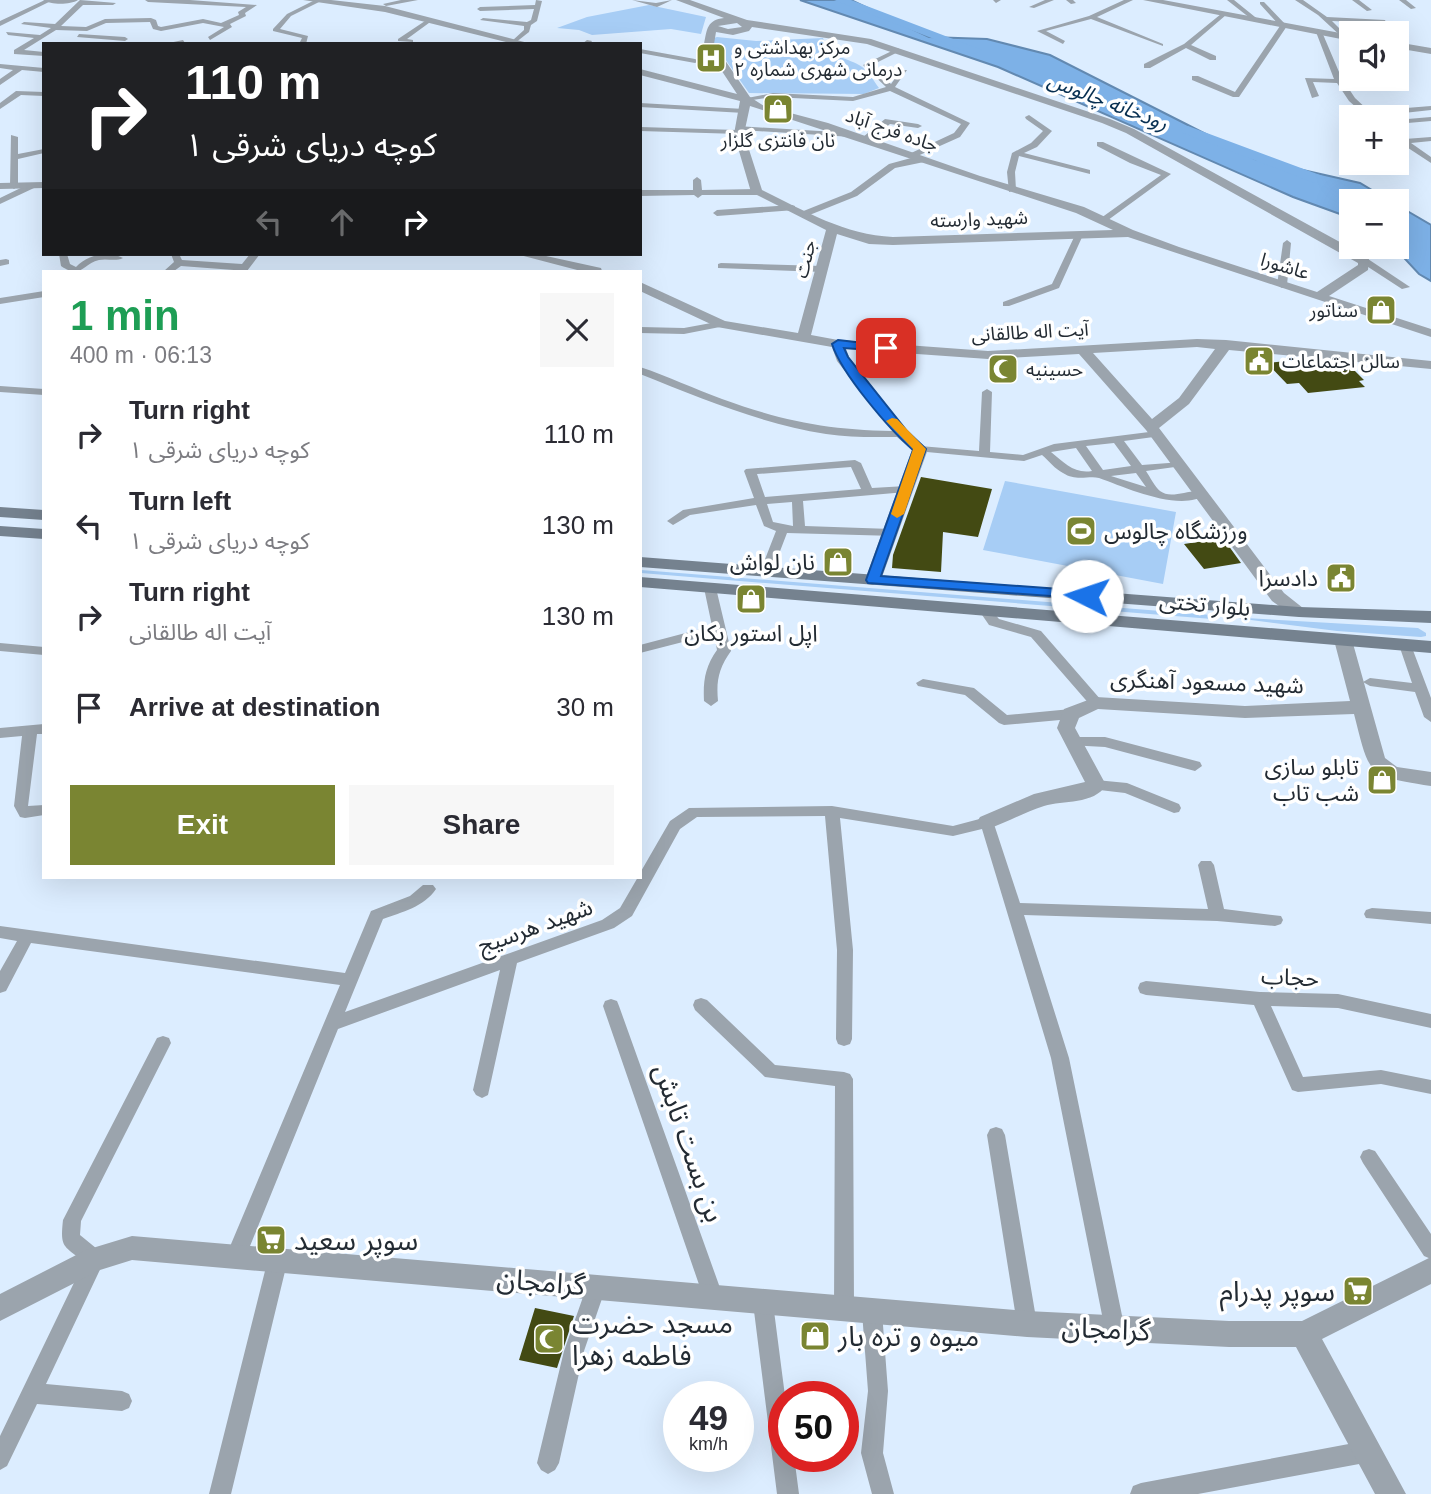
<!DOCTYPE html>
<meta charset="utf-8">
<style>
body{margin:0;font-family:Arial,"Noto Sans Arabic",sans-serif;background:#f7f7f7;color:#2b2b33;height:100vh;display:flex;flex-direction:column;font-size:26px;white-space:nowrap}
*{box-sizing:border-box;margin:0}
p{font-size:23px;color:#7c7c81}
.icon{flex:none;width:38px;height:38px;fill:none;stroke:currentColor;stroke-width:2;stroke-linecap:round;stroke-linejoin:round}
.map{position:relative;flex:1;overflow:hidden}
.side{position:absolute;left:42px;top:270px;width:600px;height:609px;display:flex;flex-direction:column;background:#fff;border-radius:0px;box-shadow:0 7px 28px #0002}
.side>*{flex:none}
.top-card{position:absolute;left:42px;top:42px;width:600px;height:214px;border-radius:0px;box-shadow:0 7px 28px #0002;background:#202124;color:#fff;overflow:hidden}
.controls{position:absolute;left:1339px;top:21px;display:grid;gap:14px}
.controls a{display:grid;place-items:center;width:70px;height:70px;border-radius:0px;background:#fff;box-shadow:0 7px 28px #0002;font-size:35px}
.speed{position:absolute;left:663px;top:1381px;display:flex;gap:14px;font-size:35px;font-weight:700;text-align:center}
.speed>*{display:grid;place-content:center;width:91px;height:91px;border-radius:50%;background:#fff;box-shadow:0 7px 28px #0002;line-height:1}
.speed small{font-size:18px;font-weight:400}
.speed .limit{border:10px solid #d22;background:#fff;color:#111}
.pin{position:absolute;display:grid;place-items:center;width:60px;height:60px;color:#fff;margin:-30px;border-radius:14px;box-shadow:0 4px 10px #0006}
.me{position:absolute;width:77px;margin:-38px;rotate:274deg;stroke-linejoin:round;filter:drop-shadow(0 0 5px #0008)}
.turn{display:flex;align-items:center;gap:24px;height:147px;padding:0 28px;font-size:32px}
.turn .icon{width:91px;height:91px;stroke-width:2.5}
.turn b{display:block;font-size:49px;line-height:60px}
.lanes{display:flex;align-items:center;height:66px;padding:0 28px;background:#0003;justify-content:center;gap:35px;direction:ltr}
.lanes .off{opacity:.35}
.round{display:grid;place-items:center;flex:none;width:74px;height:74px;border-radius:0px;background:#f7f7f7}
.overview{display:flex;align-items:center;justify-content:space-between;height:119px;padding:0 28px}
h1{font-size:42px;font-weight:800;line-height:52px;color:#1e9e55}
.button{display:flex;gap:14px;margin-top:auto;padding:14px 28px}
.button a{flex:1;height:80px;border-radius:0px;background:#7a8532;color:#fff;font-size:28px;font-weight:800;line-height:80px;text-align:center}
.button a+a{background:#f7f7f7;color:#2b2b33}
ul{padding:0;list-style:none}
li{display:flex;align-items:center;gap:21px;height:91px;padding:0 28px}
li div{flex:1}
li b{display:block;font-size:26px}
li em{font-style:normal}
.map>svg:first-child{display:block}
</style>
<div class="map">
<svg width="1431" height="1494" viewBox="0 0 1431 1494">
<rect width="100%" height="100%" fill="#dcedff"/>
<!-- green -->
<path fill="#a7cdf5" d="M649,5L706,17L701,34L671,29L592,35L579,30L557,28L587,17Z
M717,37L756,41L823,38C828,57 845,57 859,65C868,70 873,80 879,88L864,94L749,93L711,39Z
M1005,481L1176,512L1163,584L983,550Z
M641,570L1211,615L1212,619L641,573Z
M1228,617L1418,628L1426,633V636L1421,637L1337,631Z"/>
<!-- water -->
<path fill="#7db1e7" stroke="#6289b1" stroke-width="2" d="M800,0H851L929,37L987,39L1050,55L1255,159L1360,183L1390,201H1351V218L1293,197L998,67Z
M1397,205L1431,225V281L1419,274L1394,247H1396Z"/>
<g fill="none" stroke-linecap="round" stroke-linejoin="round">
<!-- river -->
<path fill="#7db1e7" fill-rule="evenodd" d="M834,0H851L982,50L975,54L970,53Z
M1188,126L1382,198L1384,201H1362L1183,133L1181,130L1183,127Z"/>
</g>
<!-- building -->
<path fill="#434a13" d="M1286,361L1290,366L1319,363L1327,366L1339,365L1343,370L1353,369L1364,380L1359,381L1365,387L1308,393L1299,383L1287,384L1267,363Z
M921,477L992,489L978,537L943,532L941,572L892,568L893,555Z
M1223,538L1241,563L1204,569L1184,544Z
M535,1308L574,1316L557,1368L519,1360Z"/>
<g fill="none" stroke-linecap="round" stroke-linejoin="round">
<!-- minor -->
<path fill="#9ba4ad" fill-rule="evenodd" d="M45,0H53L0,26V21Z
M80,0L116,3L113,5H83L61,26L86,27L105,19L151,18L156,20L158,26L161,27L203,19L221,23L239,15L238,12L246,7L148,2L145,0H190L257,5L245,13L246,16L230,24L232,27L210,40L208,37L224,27L203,23L161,31L153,29L150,22L106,23L87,31L56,30L24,50L44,52V56L14,54V50L34,38L8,35L6,32L40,35L51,28L21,24L24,22L55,24Z
M315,0L321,1L291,16L280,29L308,36L306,44H299L302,38L273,31V29L287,14Z
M401,0H418L386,6L383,4Z
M536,0L542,1L537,21L531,25L529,32L515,43L512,41L524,30V26L480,20L483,18L527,22L531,20L534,9L480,11L477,9L480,7L535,5Z
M632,0L656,3L672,0L657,7Z
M993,0H1001L996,3Z
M1045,0H1054L1034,8L1029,7Z
M1066,0H1073L1076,3L1071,4Z
M1124,0H1133L1097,17L1163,44V46L1091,19L1046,31L1065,41L1063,44L1037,31L1089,16Z
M1227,0H1234L1260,21L1255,22Z
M1295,0H1303L1327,17L1385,20L1389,29L1384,30L1380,23L1332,21L1348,37L1343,38L1318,15Z
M1352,0H1359L1372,10L1367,11Z
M1399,0H1406L1416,8L1411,9Z
M1260,2H1264L1287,26L1239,97H1233L1192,80V76H1198L1235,92L1280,26L1260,4Z
M1221,14L1226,15L1191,45L1216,56V60H1210L1186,48L1150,68H1144V64L1184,44Z
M428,19L433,20L407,39L413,40V42L398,41V39Z
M1319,30L1322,32L1342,79L1372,80L1376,82L1372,84L1345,83L1355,98L1369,111L1431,106V110L1367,117L1349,101L1337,83L1313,82L1319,96L1312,98L1305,78L1334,79L1316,32Z
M79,34L125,37L128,39L125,41L77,37Z
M183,40L185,43L164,44Z
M587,40L592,41L590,44H582Z
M898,48L900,51L872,65L891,84L901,70H907L895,87L970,123L960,137L913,158H924V162L895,168L857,196L807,216H801V212L851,192L889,164L911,158L908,156L909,154L954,133L961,124L890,91L853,101L773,97L746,101L742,99L773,93L853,97L886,87L863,65Z
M640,49L695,59L699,61L695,63L640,53Z
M0,64L44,68V72L22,70L0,85V79L13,70L0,68Z
M16,91L44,92V96L21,95L0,109V103Z
M640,103L744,109L748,111L744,113L640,107Z
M1029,115L1052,131L1037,147L1024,153L1090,170V174L1019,156L1015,172L1016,190L1009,192L1007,172L1012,153L1031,143L1043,131L1026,119L1025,117Z
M1431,117V121L1396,124V120Z
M885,119L918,124L922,126L918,128L890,124L869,141H863V137Z
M737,126L852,133L856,135L852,137L742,130V134H739L640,131V127L737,130Z
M1396,134L1405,139L1431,137V141L1411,143L1431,157V163L1396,140Z
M11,135L18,137V154L44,149V153L18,159V186L14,189L10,186Z
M1097,142H1103L1171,174L1104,223L1100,220L1101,218L1161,175L1130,163L1097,146Z
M697,177L701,180L702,190L757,189L761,192L757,195H702L698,198L694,195L640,196V190H693V180Z
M31,183L35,186L34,188L0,204V198Z
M792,205L795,206V210L717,216L713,213L717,210Z
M1076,233L1083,235L1059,288L1009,306H1003V302L1052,284Z
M1287,240L1291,243L1287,285L1282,288L1277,285L1283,243Z
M59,254H67L70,264L76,267C88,255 107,250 123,258C115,262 108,258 99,260C82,264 81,280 61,266Z
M171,254H179L182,260L242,264L250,254H260L247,271L181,266L174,271H164L174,262Z
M1365,258L1368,259L1410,287L1402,289L1362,263V259Z
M6,259L9,260V264L0,266V260Z
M721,263L822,266L827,269L822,272L718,268V264Z
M44,291V297L0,304V298Z
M722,321L725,322V326L684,334L640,333V327L684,328Z
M640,367C668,376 694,389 722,399C785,422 834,431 902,431L907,434L902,437C877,437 851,438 826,434C762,424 700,398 640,374Z
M0,386L44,389V395L0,392Z
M987,389L992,392L990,452L1023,455L1054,444L1157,431L1161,432V436L1124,441L1142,465L1182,462V466L1146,471C1150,477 1155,487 1160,491C1173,501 1194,485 1207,494C1181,513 1127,488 1099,478C1089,475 1077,482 1063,473C1055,469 1049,461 1042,455L1024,461L916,451V447L920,446L979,451L982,392ZM1114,443L1131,466L1103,470L1086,446ZM1076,448L1092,471C1074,474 1065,463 1051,452ZM1136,473L1146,487L1111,476Z
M855,460L861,463L872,488L906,486L912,489L906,492L803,501L805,526L891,529L895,530V536L787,533L772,572L766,576L760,572L776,531L764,526L756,505L690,515L673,525L667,521L683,510L754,498L744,471L746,469ZM851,467L861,489L765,497L757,474ZM792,502L793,526L773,522L767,504Z
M710,584L716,588L731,651C719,668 716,680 718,701L711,706L704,701C703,681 705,667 717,650L714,634L640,653V645L712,626L704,588Z
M984,605L988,606L999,619L1041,631L1101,700L1103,703L1101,706H1091L1031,637L989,625L978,609Z
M1405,641L1411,645L1431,698V722L1424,717L1415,692L1370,686L1363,682L1370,678L1412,683L1399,645Z
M0,643L44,647V655L0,651Z
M923,679L974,688L1007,715L1071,709L1078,714L1071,719L1004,725L999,723L965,695L918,686L916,683Z
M44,724V734H37L28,806L44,805V815L25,818L20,817L14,806L22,736L0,738V728Z
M1073,737H1105L1200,762L1202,766L1195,771L1105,747L1068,745L1066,742Z
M1096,780L1127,783L1179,804L1181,808L1179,812L1174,813L1125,793L1091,789L1089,785Z
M832,806L953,826L987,817L992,818L1020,903L1208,909L1198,865L1201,861H1211L1214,865L1224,909L1281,916L1283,920L1281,924L1275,926L1217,921L1024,915L1069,1058L1125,1330L1122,1337L1115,1340L1108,1337L1105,1330L1051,1058L982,829L953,836L840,818L853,950L852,1039L850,1044L844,1046L838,1044L836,1039L837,950L825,816L697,817L680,829L632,916L614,928L517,963L488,1095L482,1098L476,1095L473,1090L500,970L338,1029L246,1256L243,1262L236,1265L229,1262L226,1256L340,985L31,943L6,991L0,993V971L17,941L0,938V926L345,973L371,911L410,896L423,885H433L436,889C424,907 402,912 383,919L345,1012L602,920L620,908L638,877H640V873L670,821L689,808Z
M1372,908L1431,912V924L1366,918L1364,914L1366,910Z
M1146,981L1260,992L1338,994L1431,1014V1028L1338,1008L1271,1006L1303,1077L1381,1070L1431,1080V1094L1381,1084L1298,1092L1292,1090L1254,1005L1146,995L1140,993L1138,988L1140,983Z
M701,998L707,1000L775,1065L844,1072L850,1074L853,1079L854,1309L851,1316L844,1319L837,1316L834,1309L835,1086L765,1077L695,1010L693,1005L695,1000Z
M611,999L617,1001L619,1006L724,1299L721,1306L714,1308L707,1306L704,1299L603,1006L605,1001Z
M163,1036L169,1038L171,1043L81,1221L80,1235L102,1253L105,1259L46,1384L122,1391L129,1394L132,1401L129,1408L122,1411L37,1404L7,1466L0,1470V1436L84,1262C63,1245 60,1248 63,1220L157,1038Z
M996,1127L1002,1129L1005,1135L1037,1324L1034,1331L1027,1334L1020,1331L1017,1324L987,1135L990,1129Z
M1369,1149L1375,1151L1431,1234V1259L1424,1256L1363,1163L1360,1157L1363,1151Z
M278,1250L285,1253L288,1259L231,1494H209L268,1259L271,1253Z
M596,1278L603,1280L606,1287L584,1351L559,1463L555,1470L548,1474L541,1470L537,1463L564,1351L589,1280Z
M763,1294L770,1296L773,1303L785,1396L784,1456H794L799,1494H777L753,1303L756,1296Z
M872,1302L879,1305L882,1312L888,1391L883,1453L894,1494H872L861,1453L868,1391L862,1312L865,1305Z
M1370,1440L1377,1444L1381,1451L1377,1458L1370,1462L1198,1494H1130L1133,1486L1141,1483Z"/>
<!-- tertiary -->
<path fill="#9ba4ad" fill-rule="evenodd" d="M43,0H78C70,5 51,5 43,0Z
M303,0H331L385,6L532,44H514L385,12Z
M676,0H690L747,20L871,39L1110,119L1134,129L1369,258L1368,270L1329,296L1431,329V337L1128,237L893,245L869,244L837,234L811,335L838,340L988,351L1197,339L1226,340L1431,361V369L1229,350L1189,404L1159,428L1284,593L1308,612L1305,616H1293L1272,601L1146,430L1079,354L988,359L846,349L849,357L907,431L928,449L881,580L873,585L867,584L865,580L912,450L897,437L837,361L832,347L717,327L640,291V282L725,321L798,333L826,230L751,192L734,134L740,101L640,75V69L737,94L704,44C707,29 707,20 724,18ZM737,23L742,27L728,29L718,26ZM752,27L867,44L1102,123L1126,133L1358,263V265L1317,292L1179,247L1133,230L1084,207L980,176L828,123L764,106L750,97L714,44L716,32L733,35L749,31ZM750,106L1076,213L1113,230L893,237C845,235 805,211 762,190L744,134ZM1197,347L1215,349L1179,398L1152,419L1093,353Z
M1143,0H1163L1351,35V41Z
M1396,42L1431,48V54L1396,48Z
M44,182V188L0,189V183Z
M516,254H537L601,268L602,271H581Z
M1343,634L1352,640L1385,758L1397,767L1431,772V786C1366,776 1370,776 1354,714L1245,718L1098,709L1079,718L1075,728L1106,785C1094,805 1063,800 1044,806C1024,812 1007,823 987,829L980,827L977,822L980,817L1034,794L1085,782L1057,728L1064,709L1096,697L1245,706L1350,701L1334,640Z
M132,1236L1027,1311L1229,1321H1302L1431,1257V1284L1322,1339L1406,1494H1375L1296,1347H1229L1027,1337L132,1260L100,1270L0,1321V1294L86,1250Z"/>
<!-- secondary -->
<path fill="#75828f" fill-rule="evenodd" d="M0,507L44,510V520L0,517Z
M0,526L44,529V539L0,536Z
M640,557L1299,607L1431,611V623L1299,617L640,567Z
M640,577L1431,641V653L640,587Z"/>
</g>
<!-- route -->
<path fill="#1a73e8" stroke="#114b97" stroke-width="2" d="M838,340L890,346L892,348L886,351L844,348L848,357L907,431L926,449L881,576L1087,591L1094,596L1092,599L868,583L866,580L913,450C889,429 841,373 832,344Z"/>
<!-- slow -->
<path fill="#f59e0b" d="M892,418L897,419L926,449L904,514L897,518L891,514L913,449L886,421Z"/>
<!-- icons -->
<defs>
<g id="hospital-square" transform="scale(1.575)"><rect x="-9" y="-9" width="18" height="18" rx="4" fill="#7a8532" stroke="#fff"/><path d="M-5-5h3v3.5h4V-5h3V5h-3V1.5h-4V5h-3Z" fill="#fff"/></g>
<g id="shop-square" transform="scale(1.575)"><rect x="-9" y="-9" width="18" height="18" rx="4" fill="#7a8532" stroke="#fff"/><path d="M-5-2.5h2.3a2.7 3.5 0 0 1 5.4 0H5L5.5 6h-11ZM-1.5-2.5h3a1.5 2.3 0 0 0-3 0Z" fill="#fff"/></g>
<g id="civic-square" transform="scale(1.575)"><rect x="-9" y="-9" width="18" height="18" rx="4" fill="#7a8532" stroke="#fff"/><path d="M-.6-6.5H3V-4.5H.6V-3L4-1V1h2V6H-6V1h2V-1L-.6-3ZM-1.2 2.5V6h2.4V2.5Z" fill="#fff"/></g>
<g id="mosque-square" transform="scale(1.575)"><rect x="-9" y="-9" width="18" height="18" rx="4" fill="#7a8532" stroke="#fff"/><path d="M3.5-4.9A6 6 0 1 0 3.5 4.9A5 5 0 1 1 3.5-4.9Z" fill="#fff"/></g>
<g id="stadium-square" transform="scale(1.575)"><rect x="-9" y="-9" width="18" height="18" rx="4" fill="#7a8532" stroke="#fff"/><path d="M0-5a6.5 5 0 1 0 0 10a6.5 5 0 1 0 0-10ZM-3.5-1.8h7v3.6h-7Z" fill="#fff"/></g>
<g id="supermarket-square" transform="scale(1.575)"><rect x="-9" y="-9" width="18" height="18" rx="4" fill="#7a8532" stroke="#fff"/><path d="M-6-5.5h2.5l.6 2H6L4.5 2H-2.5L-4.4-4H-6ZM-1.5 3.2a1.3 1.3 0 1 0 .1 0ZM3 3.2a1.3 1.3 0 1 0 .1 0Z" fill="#fff"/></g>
</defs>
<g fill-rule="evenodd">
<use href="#hospital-square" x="711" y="58"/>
<use href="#shop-square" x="778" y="109"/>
<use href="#shop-square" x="1381" y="310"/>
<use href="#civic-square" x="1259" y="361"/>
<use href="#mosque-square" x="1003" y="369"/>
<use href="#stadium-square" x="1081" y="531"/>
<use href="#shop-square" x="838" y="562"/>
<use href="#civic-square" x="1341" y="578"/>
<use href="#shop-square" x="751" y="599"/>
<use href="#shop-square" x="1382" y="780"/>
<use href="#supermarket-square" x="271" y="1240"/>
<use href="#supermarket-square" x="1358" y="1291"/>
<use href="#shop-square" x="815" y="1336"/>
<use href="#mosque-square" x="549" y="1339"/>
</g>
<g text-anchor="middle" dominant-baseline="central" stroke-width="7" stroke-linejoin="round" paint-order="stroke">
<!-- far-poi labels -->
<g font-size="19" fill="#232b33" stroke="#fff" text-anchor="start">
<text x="734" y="47">مرکز بهداشتی و<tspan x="734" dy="22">درمانی شهری شماره ۲</tspan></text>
<text x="778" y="140" text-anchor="middle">نان فانتزی گلزار</text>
<text x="1358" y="310" text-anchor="end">سناتور</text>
<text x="1282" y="361">سالن اجتماعات</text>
<text x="1026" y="369">حسینیه</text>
</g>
<!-- far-street labels -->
<g font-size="19" fill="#232b33" stroke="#fff">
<text transform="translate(892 130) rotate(19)">جاده فرج آباد</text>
<text transform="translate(979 219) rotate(-2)">شهید وارسته</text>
<text transform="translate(805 259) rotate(-76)">جنت</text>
<text transform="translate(1285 266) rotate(17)">عاشورا</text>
<text transform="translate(1030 332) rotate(-3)">آیت اله طالقانی</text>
</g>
<!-- far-water labels -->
<g font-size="21" font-style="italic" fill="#072f51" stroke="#fff">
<text transform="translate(1108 101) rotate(21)">رودخانه چالوس</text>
</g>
<!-- poi labels -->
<g font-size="23" fill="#232b33" stroke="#fff" text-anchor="end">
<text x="1104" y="531" text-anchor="start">ورزشگاه چالوس</text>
<text x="815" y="562">نان لواش</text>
<text x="1318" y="578">دادسرا</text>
<text x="751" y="633" text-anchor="middle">اپل استور بکان</text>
<text x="1359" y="767">تابلو سازی<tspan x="1359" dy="26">شب تاب</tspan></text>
</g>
<!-- street labels -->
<g font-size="23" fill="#232b33" stroke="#fff">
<text transform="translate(1205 604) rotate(5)">بلوار تختی</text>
<text transform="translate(1207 682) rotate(2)">شهید مسعود آهنگری</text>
<text transform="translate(535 926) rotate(-20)">شهید هرسیج</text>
<text transform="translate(1290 977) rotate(3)">حجاب</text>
</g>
<!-- near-street labels -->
<g font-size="28" fill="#232b33" stroke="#fff">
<text transform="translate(689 1143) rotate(71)">بن بست تابش</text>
<text transform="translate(541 1282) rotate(5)">گرامجان</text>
<text transform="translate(1106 1329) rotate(3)">گرامجان</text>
</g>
<!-- near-poi labels -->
<g font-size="28" fill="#232b33" stroke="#fff" text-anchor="start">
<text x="294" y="1240">سوپر سعید</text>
<text x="1335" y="1291" text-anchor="end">سوپر پدرام</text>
<text x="572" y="1323">مسجد حضرت<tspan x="572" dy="32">فاطمه زهرا</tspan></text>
<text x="838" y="1336">میوه و تره بار</text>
</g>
</g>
</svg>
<div class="controls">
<a><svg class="icon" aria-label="sound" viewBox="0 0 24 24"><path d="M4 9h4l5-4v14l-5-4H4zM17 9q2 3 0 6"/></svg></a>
<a>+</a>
<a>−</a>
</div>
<div class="speed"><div>49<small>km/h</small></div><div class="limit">50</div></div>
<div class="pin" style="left:886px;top:348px;background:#d93025"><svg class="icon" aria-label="arrive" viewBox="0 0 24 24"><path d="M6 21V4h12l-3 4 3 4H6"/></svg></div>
<svg class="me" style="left:1087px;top:596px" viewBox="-20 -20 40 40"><circle r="19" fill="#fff"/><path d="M0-13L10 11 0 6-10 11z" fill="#1a73e8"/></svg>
<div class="top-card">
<div class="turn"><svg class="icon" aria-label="right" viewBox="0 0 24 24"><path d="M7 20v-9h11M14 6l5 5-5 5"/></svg><div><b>110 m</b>کوچه دریای شرقی ۱</div></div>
<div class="lanes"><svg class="icon off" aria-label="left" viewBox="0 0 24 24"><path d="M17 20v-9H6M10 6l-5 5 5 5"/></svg><svg class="icon off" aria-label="ahead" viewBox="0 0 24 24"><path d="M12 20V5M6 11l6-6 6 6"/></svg><svg class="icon" aria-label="right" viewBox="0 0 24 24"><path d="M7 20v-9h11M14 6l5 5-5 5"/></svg></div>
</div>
<section class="side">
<div class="overview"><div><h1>1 min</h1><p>400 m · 06:13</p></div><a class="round"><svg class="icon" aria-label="close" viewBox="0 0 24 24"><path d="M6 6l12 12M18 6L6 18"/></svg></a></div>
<ul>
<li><svg class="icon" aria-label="right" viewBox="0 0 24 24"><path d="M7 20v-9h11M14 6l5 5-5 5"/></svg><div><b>Turn right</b><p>کوچه دریای شرقی ۱</p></div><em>110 m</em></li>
<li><svg class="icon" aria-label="left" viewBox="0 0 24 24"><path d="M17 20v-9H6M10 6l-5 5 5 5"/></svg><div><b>Turn left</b><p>کوچه دریای شرقی ۱</p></div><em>130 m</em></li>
<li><svg class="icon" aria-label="right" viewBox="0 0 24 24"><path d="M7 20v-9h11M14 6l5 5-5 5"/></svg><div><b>Turn right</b><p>آیت اله طالقانی</p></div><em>130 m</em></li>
<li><svg class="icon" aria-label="arrive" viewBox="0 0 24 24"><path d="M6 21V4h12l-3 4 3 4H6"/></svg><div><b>Arrive at destination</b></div><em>30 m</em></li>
</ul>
<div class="button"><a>Exit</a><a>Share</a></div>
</section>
</div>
